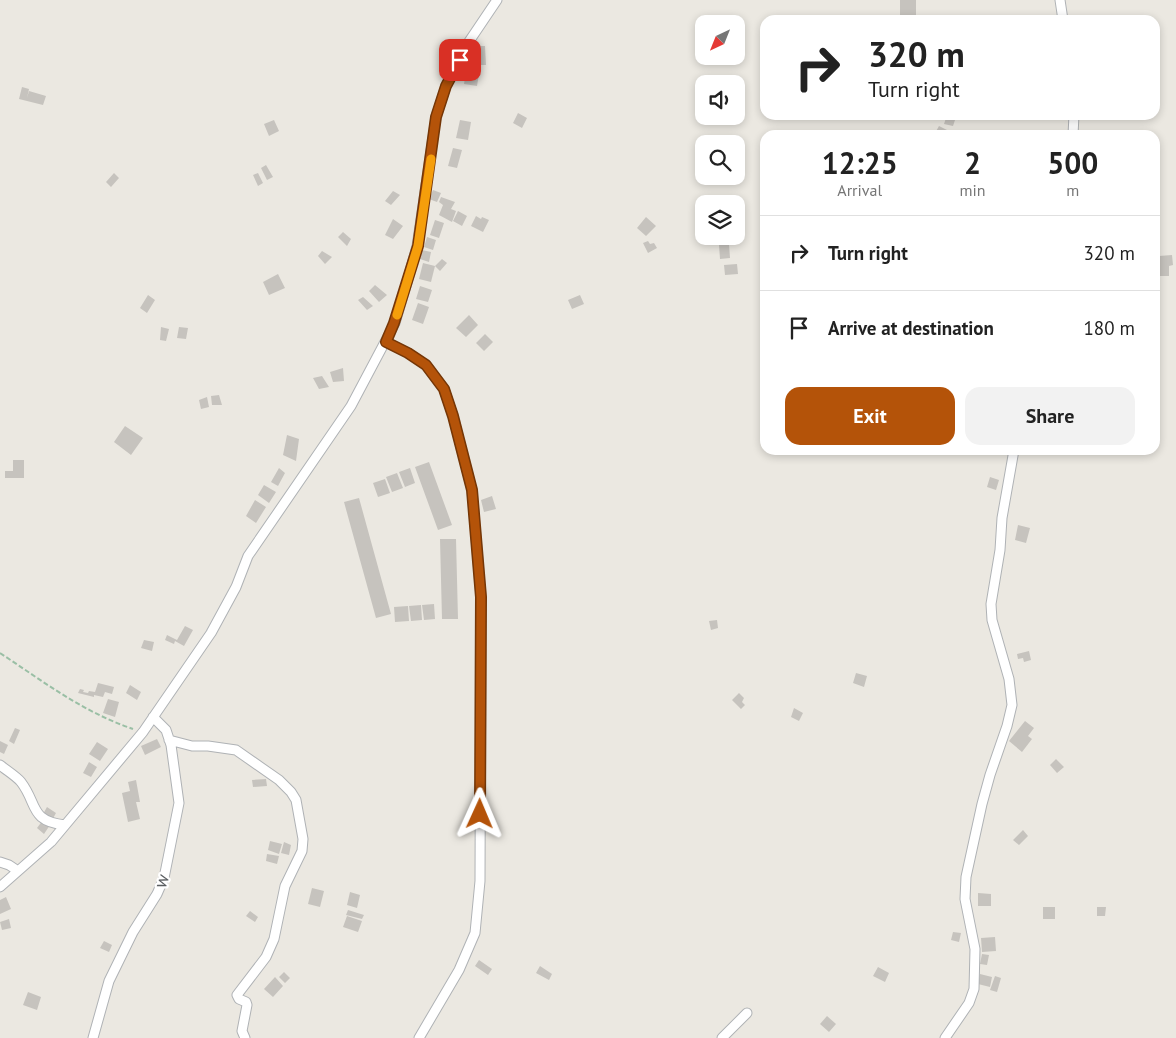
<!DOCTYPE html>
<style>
body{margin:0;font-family:"PT Sans",sans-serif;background:#f2f2f2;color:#222;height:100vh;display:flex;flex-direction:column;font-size:19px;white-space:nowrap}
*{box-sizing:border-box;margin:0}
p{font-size:16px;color:#767676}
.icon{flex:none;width:28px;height:28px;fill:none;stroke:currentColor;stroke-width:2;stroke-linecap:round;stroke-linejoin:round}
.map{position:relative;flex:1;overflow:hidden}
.side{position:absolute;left:760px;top:130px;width:400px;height:325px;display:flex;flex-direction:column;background:#fff;border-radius:15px;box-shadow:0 2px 8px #0003}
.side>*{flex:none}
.guide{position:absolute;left:760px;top:15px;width:400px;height:105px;border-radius:15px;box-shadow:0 2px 8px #0003;background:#fff;color:#222;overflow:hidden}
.needle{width:32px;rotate:223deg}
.buttons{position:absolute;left:695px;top:15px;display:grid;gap:10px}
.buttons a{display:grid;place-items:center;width:50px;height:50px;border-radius:10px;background:#fff;box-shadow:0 2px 8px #0003;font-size:25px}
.pin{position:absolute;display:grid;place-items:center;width:42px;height:42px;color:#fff;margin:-21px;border-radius:10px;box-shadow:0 2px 8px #0006}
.me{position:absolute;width:55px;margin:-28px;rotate:1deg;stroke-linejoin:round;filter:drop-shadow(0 0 4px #0008)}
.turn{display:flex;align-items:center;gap:18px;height:105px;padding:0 25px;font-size:22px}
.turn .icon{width:65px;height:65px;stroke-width:2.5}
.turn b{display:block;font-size:35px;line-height:42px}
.eta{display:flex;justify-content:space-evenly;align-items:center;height:85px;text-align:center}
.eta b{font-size:30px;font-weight:800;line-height:35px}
.cta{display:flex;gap:10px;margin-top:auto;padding:10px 25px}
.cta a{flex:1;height:58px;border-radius:15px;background:#b45309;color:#fff;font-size:20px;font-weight:800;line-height:58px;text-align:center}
.cta a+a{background:#f2f2f2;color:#222}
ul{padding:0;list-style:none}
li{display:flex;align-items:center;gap:15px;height:75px;padding:0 25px;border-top:1px solid #e0e0e0}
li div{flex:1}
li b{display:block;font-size:19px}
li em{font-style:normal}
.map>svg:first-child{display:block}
</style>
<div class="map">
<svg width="1176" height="1038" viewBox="0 0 1176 1038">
<rect width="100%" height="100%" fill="#ebe8e1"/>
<!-- building -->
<path fill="#c6c3be" d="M900,0H916V18H900Z
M474,46H485L486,65H475Z
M466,71L479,74L477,86L464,84Z
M22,87L29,89L27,98L29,91L46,96L43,105L19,99Z
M518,113L527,118L522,128L513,123Z
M947,115L956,117L953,126L944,124Z
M274,120L279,131L269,136L264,124Z
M460,120L471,122L468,140L456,138Z
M939,126L947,130L944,135H934Z
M453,148L462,150L457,168L448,166Z
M266,165L273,177L267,180L261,168Z
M114,173L119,178L111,187L106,182Z
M258,173L263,183L258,186L253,175Z
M433,190L441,193L437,202L429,199Z
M393,191L400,195L391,205L385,201Z
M441,197L455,202L451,209L456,211L452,222L439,215L443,205L439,202Z
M458,211L467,216L462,226L453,221Z
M476,216L481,219L482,217L489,220L483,232L471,226Z
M646,217L656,226L646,236L637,228Z
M393,219L403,226L393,239L385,235Z
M435,220L444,223L439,238L430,235Z
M343,232L351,239L347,246L338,237Z
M427,237L436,240L433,250L424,247Z
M648,241L650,244L654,243L657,248L648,253L643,243Z
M729,244L730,258L720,259L719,245Z
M422,250L431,252L429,262L420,259Z
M322,251L332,257L325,264L318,256Z
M1172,255L1173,265L1169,266V276H1160L1159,256Z
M442,259L447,263L440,271L435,266Z
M423,263L435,266L431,282L419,279Z
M737,264L738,274L725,275L724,265Z
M278,274L285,288L269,295L263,282Z
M375,285L387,295L379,302L369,291Z
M420,286L432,290L428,302L416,299Z
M148,295L155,300L147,313L140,308Z
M580,295L584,304L572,309L568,300Z
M363,297L373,306L367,310L358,300Z
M418,303L429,307L423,324L412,320Z
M469,315L478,325L466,337L456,328Z
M161,327L169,329L166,341L160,340Z
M179,327L188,328L186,339L177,338Z
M485,334L493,342L484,351L476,343Z
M343,368L344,381L333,382L330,372Z
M322,376L329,387L319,389L313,378Z
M219,395L222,405H212L211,396Z
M207,397L209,407L201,409L199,400Z
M125,426L143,438L131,455L114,442Z
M287,435L299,439L296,461L283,455Z
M13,460H24V478H5V471H13Z
M429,462L452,525L438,530L415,467Z
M279,468L285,473L278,486L271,482Z
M410,468L415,483L405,487L399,472Z
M397,473L403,488L392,492L386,477Z
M990,477L999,480L996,490L987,487Z
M385,479L390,493L378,497L373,483Z
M264,485L276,492L269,503L258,495Z
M492,496L496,509L484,512L481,500Z
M359,498L391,614L376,618L344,502Z
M255,500L266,507L256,523L246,516Z
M1018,525L1030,528L1026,543L1015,540Z
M440,539H456L458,619H442Z
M434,604L435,619L424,620L422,605Z
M421,605L422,620L411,621L409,606Z
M408,606L409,621L395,622L394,607Z
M717,620L718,628L711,630L709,621Z
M185,626L193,630L184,646L175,641L174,644L165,640L167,635L177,640Z
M144,640L154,642L152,651L141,648Z
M1029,651L1031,660L1024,662L1023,658L1018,659L1017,654Z
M856,673L867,676L864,687L853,683Z
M98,683L114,687L112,694L105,692L103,697L94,695V697L78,693L80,689L84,690L83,692L88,693L89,691L95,692Z
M130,685L141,692L137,700L126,693Z
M739,693L744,698L742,702L745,705L741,709L732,700Z
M108,699L119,702L115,717L103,713Z
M794,708L803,713L799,721L791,717Z
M1025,721L1034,728L1028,736L1032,739L1022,752L1009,741Z
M15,728L20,730L14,744L9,741Z
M157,739L161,747L145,755L141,746Z
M0,741L8,745L4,754L0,752Z
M97,742L108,749L100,761L89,754Z
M1056,759L1064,767L1057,773L1050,765Z
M89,762L97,767L91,777L83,773Z
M266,779L267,786L253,787L252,780Z
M136,780L140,802H136L140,819L128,822L122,793L130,791L128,782Z
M47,807L56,813L51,822L42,816Z
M43,820L50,825L44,834L37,828Z
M1023,830L1028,836L1019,845L1013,840Z
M270,841L282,844L279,854L268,850Z
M284,842L291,845L289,855L281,853Z
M267,854L279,856L277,864L266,861Z
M312,888L324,891L320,907L308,904Z
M350,892L360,895L357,908L347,905Z
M978,893L991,894V906H978Z
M6,897L11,909L0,914V900Z
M1043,907H1055V919H1043Z
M1097,907H1106L1105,916H1097Z
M348,910L364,915L362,919L346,915Z
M250,911L258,917L255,922L246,916Z
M347,916L362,921L358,932L343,927Z
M9,919L11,928L2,930L0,922Z
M953,932L961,933L959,942L951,940Z
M995,937L996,951L982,952L981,938Z
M104,941L112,945L109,952L100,948Z
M982,954L989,955L987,965L980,964Z
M479,960L492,969L488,975L475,966Z
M540,966L552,974L549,980L536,973Z
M878,967L889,973L885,982L873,976Z
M284,972L290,978L285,983L279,977Z
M980,974L992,977L990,987L978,984Z
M995,976L1001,978L997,992L990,990Z
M275,977L283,986L273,997L264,989Z
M28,992L41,997L37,1010L23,1005Z
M827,1016L836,1024L829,1032L820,1024Z"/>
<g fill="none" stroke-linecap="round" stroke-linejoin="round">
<!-- minor casing -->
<g stroke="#afb2b5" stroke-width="11">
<path id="minor" d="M1060,0L1063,20
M1073,135L1074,115
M386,342L408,353L426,365L444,389L453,416L472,490L481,597L480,881L475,933L459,970L419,1038
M169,740L192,746H208L236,750L279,780L291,792L296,800L303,839L302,851L285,886L274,939L266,957L237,995L239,999L246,1002L247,1005L242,1031L245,1038
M0,765C6,770 16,776 21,782C38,804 29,821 65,825
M0,862L9,865L18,871
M0,887L51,842L143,732L211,633L236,587L248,556L351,406L395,323L406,286L417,246L436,117L446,86L466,46L497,0
M93,1038L109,981L133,932L157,894L164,878L179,803L171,745L166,730L153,717
M722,1038L747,1013
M945,1038L969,1003L974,989L975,949L965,899L966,877L982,804L990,775L1007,726L1012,705L1009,679L992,620L991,604L1000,550L1002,518L1014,450"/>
</g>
<!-- path -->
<path stroke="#9abfa5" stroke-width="2" stroke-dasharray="5 2.5" stroke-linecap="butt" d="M0,653C44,682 83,712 133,729"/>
<!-- minor -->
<use href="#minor" stroke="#fff" stroke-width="9"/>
</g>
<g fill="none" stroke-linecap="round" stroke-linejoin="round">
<!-- route casing -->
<g stroke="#753606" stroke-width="12">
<path id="route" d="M460,60L446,86L436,117L418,246L394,323L386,342L408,353L426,365L444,389L453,416L472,490L481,597L480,814"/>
</g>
<!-- route -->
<use href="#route" stroke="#b45309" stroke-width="9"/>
<!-- slow -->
<path stroke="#f59e0b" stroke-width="9" d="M397,315L418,246L431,159"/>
</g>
<g text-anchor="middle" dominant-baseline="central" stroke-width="4.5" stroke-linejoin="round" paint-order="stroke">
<!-- street labels -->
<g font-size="18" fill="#5a5d60" stroke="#fff">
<text transform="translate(161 881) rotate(-72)">w</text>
</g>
</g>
</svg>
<div class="buttons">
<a><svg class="needle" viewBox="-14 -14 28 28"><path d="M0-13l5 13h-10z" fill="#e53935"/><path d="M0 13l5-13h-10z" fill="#767676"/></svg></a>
<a><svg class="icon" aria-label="sound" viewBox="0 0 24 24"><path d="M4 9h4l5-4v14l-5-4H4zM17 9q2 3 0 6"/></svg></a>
<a><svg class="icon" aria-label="search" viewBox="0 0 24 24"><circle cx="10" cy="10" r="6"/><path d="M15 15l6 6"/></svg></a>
<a><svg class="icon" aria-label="layers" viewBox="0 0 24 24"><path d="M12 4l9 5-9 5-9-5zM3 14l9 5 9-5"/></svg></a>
</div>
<div class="pin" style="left:460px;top:60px;background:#d93025"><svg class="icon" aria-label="arrive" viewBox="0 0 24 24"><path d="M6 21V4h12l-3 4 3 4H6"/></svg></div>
<svg class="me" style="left:480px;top:814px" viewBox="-20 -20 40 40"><path d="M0-17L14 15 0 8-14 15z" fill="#b45309" stroke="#fff" stroke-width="4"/></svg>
<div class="guide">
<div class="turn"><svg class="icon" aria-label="right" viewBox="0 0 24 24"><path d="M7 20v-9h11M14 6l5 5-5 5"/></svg><div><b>320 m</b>Turn right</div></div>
</div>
<section class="side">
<div class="eta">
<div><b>12:25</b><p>Arrival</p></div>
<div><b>2</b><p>min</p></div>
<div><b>500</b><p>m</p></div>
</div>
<ul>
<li><svg class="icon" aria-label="right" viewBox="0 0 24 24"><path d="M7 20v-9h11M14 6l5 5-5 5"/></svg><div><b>Turn right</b></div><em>320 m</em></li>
<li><svg class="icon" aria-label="arrive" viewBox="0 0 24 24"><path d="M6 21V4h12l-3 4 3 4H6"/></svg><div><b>Arrive at destination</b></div><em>180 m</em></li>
</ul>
<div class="cta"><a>Exit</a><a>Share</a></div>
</section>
</div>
